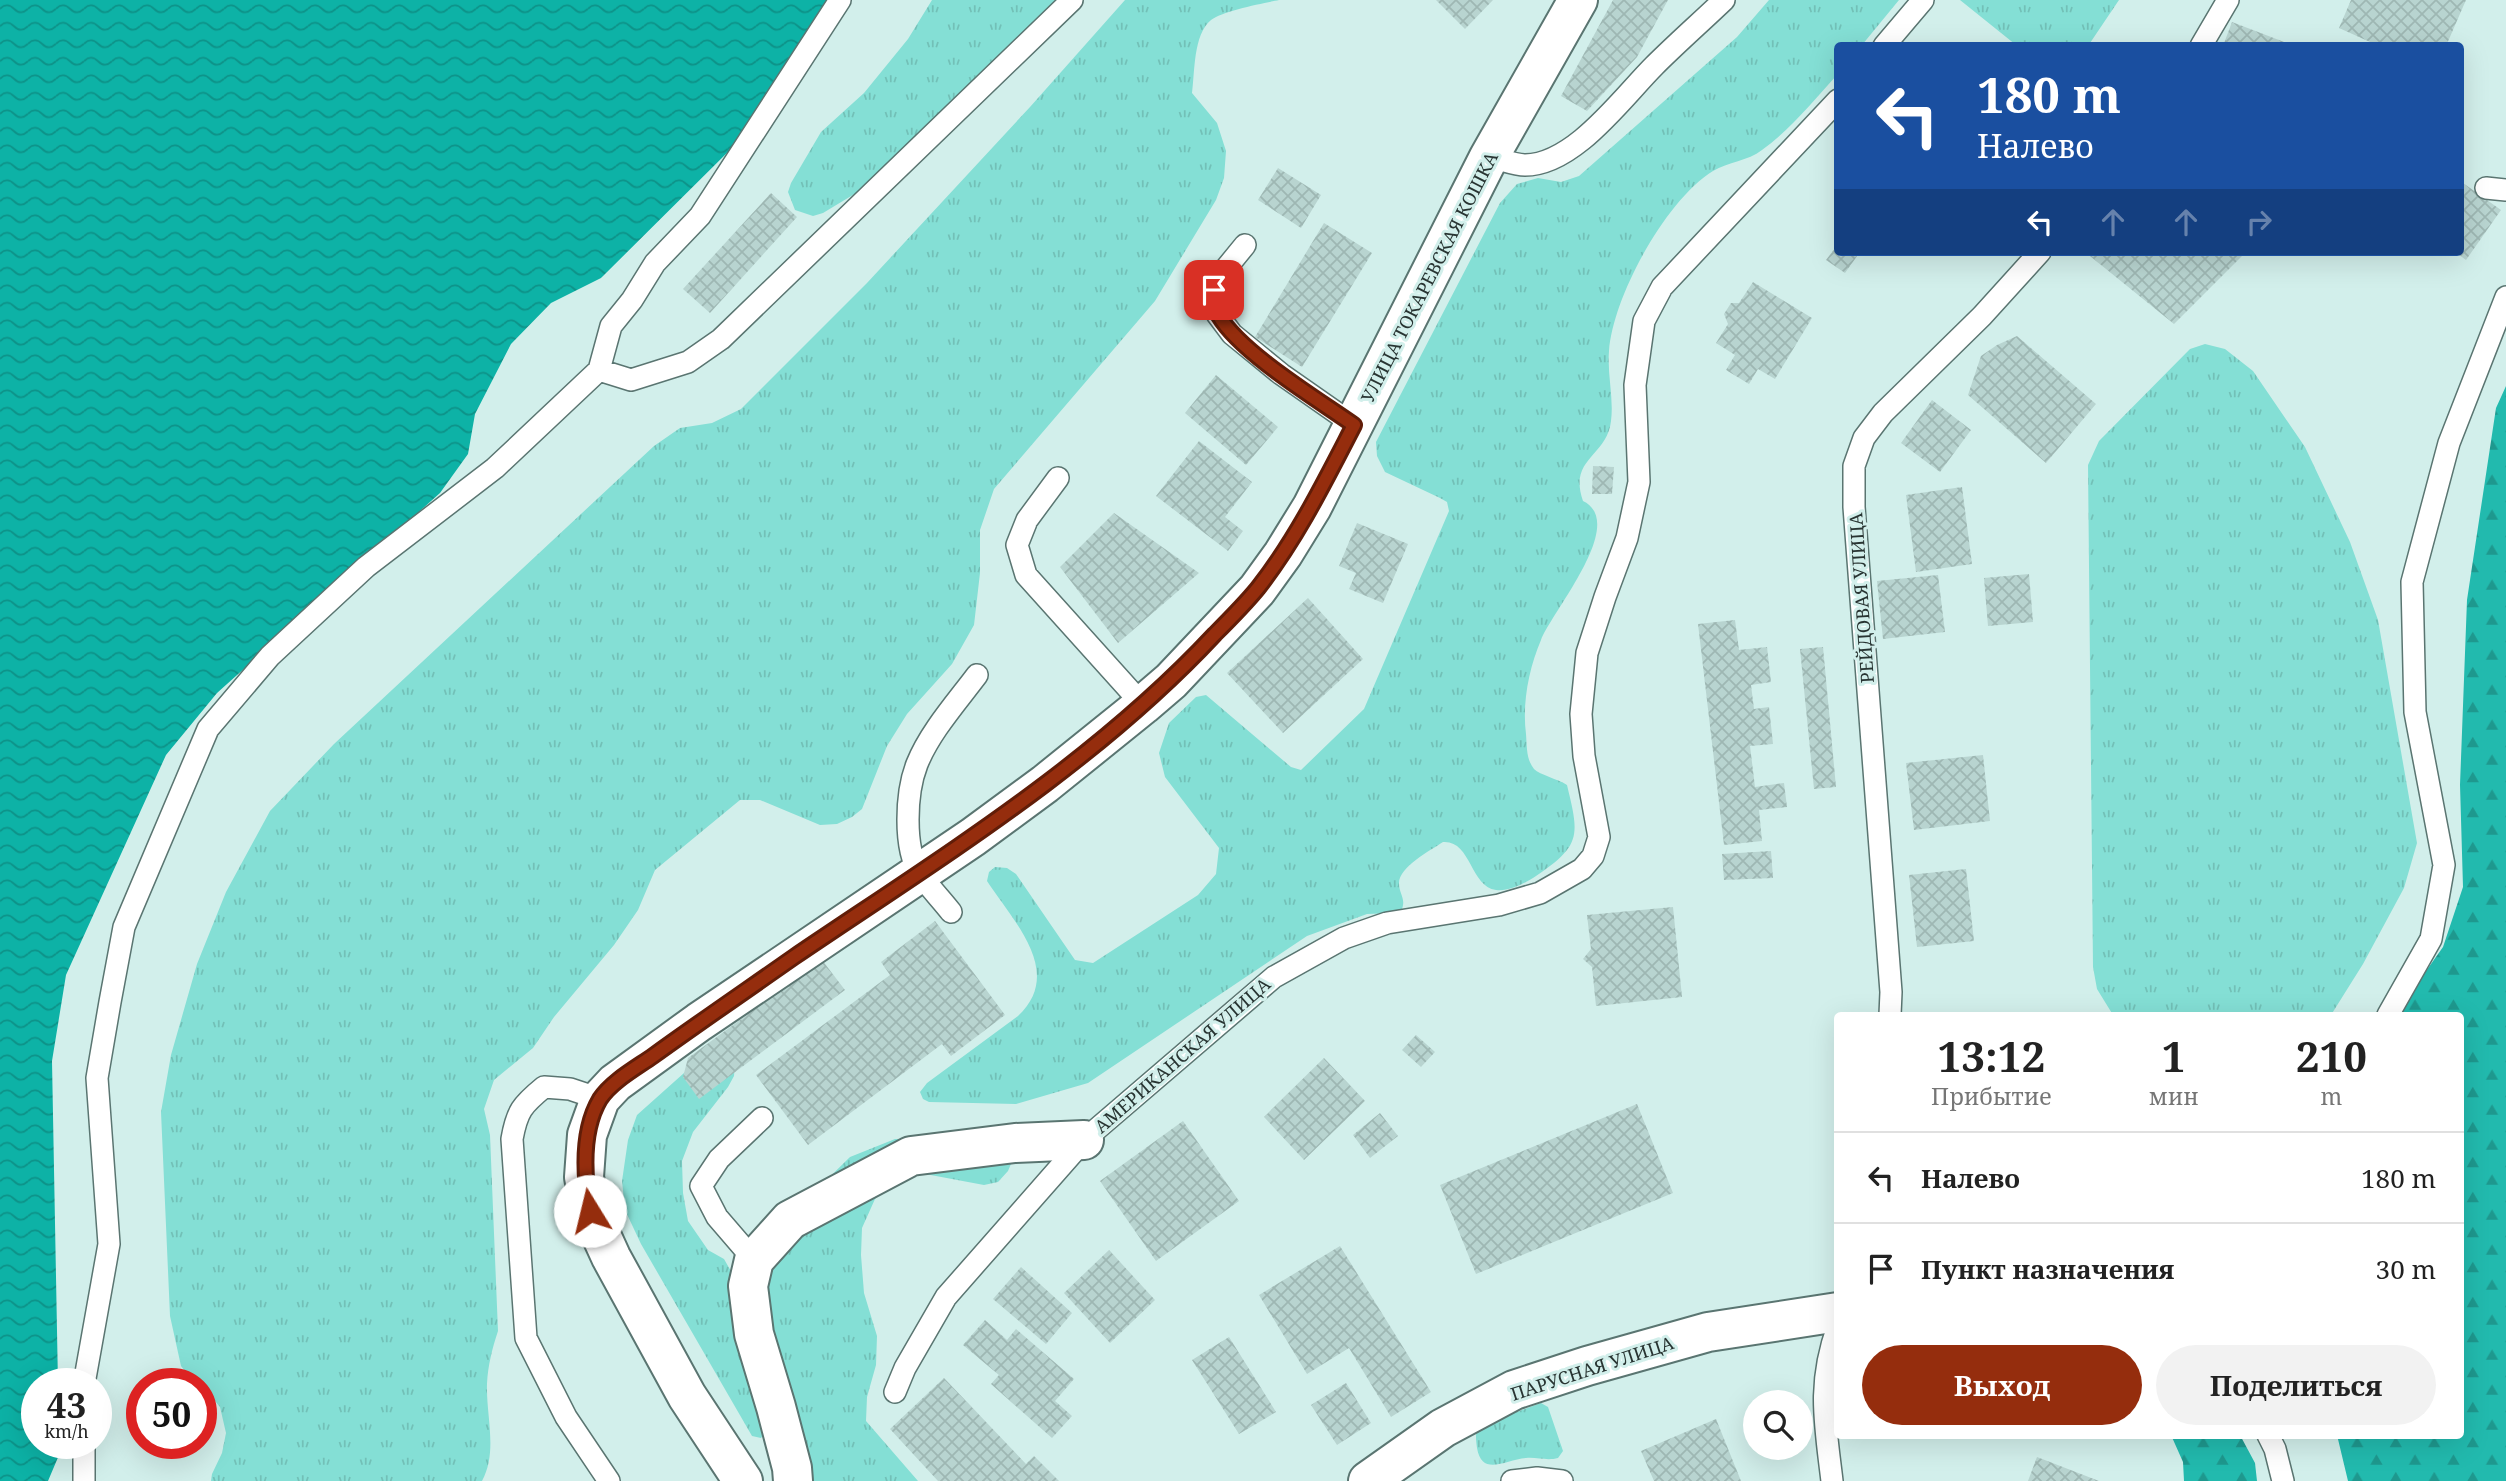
<!DOCTYPE html>
<html lang="ru">
<meta charset="utf-8">
<style>
body{margin:0;font-family:"Noto Serif",serif;background:#f2f2f2;color:#222;height:100vh;display:flex;flex-direction:column;font-size:26px;white-space:nowrap}
*{box-sizing:border-box;margin:0}
p{font-size:23px;color:#767676}
.icon{flex:none;width:38px;height:38px;fill:none;stroke:currentColor;stroke-width:2;stroke-linecap:round;stroke-linejoin:round}
.map{position:relative;flex:1;overflow:hidden}
.drawer{position:absolute;left:1834px;top:1012px;width:630px;height:427px;display:flex;flex-direction:column;background:#fff;border-radius:7px;box-shadow:0 7px 28px #0002}
.drawer>*{flex:none}
.hud{position:absolute;left:1834px;top:42px;width:630px;height:214px;border-radius:7px;box-shadow:0 7px 28px #0002;background:#1a4fa0;color:#fff;overflow:hidden}
.tools{position:absolute;left:1743px;top:1390px;display:grid;gap:14px}
.tools a{display:grid;place-items:center;width:70px;height:70px;border-radius:50%;background:#fff;box-shadow:0 7px 28px #0002;font-size:35px}
.speed{position:absolute;left:21px;top:1368px;display:flex;gap:14px;font-size:35px;font-weight:700;text-align:center}
.speed>*{display:grid;place-content:center;width:91px;height:91px;border-radius:50%;background:#fff;box-shadow:0 7px 28px #0002;line-height:1}
.speed small{font-size:18px;font-weight:400}
.speed .limit{border:10px solid #d22;background:#fff;color:#111}
.pin{position:absolute;display:grid;place-items:center;width:60px;height:60px;color:#fff;margin:-30px;border-radius:14px;box-shadow:0 4px 10px #0006}
.me{position:absolute;width:77px;margin:-38px;rotate:351deg;stroke-linejoin:round;filter:drop-shadow(0 0 5px #0008)}
.turn{display:flex;align-items:center;gap:24px;height:147px;padding:0 28px;font-size:32px}
.turn .icon{width:91px;height:91px;stroke-width:2.5}
.turn b{display:block;font-size:49px;line-height:60px}
.lanes{display:flex;align-items:center;height:66px;padding:0 28px;background:#0003;justify-content:center;gap:35px;direction:ltr}
.lanes .off{opacity:.35}
.eta{display:flex;justify-content:space-evenly;align-items:center;height:119px;text-align:center}
.eta b{font-size:42px;font-weight:700;line-height:49px}
.primary-button{display:flex;gap:14px;margin-top:auto;padding:14px 28px}
.primary-button a{flex:1;height:80px;border-radius:42px;background:#952d0d;color:#fff;font-size:28px;font-weight:700;line-height:80px;text-align:center}
.primary-button a+a{background:#f2f2f2;color:#222}
ul{padding:0;list-style:none}
li{display:flex;align-items:center;gap:21px;height:91px;padding:0 28px;border-top:2px solid #e0e0e0}
li div{flex:1}
li b{display:block;font-size:26px}
li em{font-style:normal}
.map>svg:first-child{display:block}
</style>
<div class="map">
<svg width="2506" height="1481" viewBox="0 0 2506 1481">
<defs>
<pattern id="grass-tufts" width="24" height="20" patternUnits="userSpaceOnUse" patternTransform="scale(1.75)"><rect width="24" height="20" fill="#84dfd5"/><path d="M3 7l-1-3M5 7V3M7 7l1-3M15 17l-1-3M17 17v-4M19 17l1-3" fill="none" stroke="#72c0b7"/></pattern>
<pattern id="forest-firs" width="22" height="20" patternUnits="userSpaceOnUse" patternTransform="scale(1.75)"><rect width="22" height="20" fill="#22baae"/><path d="M5 1l3.5 6h-7zM16 11l3.5 6h-7z" fill="#1e988e"/></pattern>
<pattern id="water-waves" width="16" height="10" patternUnits="userSpaceOnUse" patternTransform="scale(1.75)"><rect width="16" height="10" fill="#0db2a6"/><path d="M0 5q4-4 8 0t8 0" fill="none" stroke="#0d9288"/></pattern>
<pattern id="building-cross-hatch" width="8" height="8" patternUnits="userSpaceOnUse" patternTransform="scale(1.75)"><rect width="8" height="8" fill="#b8d4d0"/><path d="M0 0l8 8M0 8l8-8" fill="none" stroke="#9eb7b3"/></pattern>
</defs>
<rect width="100%" height="100%" fill="#d2efeb"/>
<!-- grass -->
<path fill="url(#grass-tufts)" d="M932,0H1068L934,146L823,213L813,216L795,210L788,192L791,183L821,132L864,93L908,39Z
M1125,0H1279C1264,3 1222,11 1211,20C1193,35 1195,72 1192,93L1217,123L1226,151L1224,178L1216,200L1155,301L994,489L980,530V573L974,625L952,664L907,714L887,746L862,809L852,817L837,824L820,825L760,800H740L655,870L638,910L614,945L554,1017L533,1048L494,1080L484,1109L490,1135L498,1331C492,1349 488,1365 487,1384C486,1416 498,1452 482,1481H211L212,1474L222,1453L226,1433L220,1407L201,1384L191,1379L181,1366L170,1316L161,1112L171,1055L197,964L226,892L270,811L334,744L654,446L680,428L712,423L741,409L867,283L1030,107Z
M1769,0H1899L1862,45L1838,46L1837,75C1813,101 1791,129 1762,150C1748,161 1728,162 1713,171C1666,200 1613,296 1609,351C1607,374 1614,398 1611,421C1607,457 1568,458 1583,501C1628,523 1553,610 1541,640C1529,668 1522,703 1526,734C1527,746 1526,759 1534,769C1540,775 1558,779 1567,785C1579,835 1582,845 1536,876C1526,883 1508,892 1496,890C1470,886 1471,840 1443,842C1431,850 1399,867 1399,883C1399,894 1406,898 1402,909L1395,913L1367,914L1307,936L1088,1083L1016,1104L929,1102L923,1099L920,1092L927,1083L1018,1016C1065,972 1013,921 987,881L989,872L995,867L1007,868L1016,874L1075,960L1093,963L1198,895L1216,874L1219,848L1165,777L1159,753L1169,723L1196,697L1206,695L1291,767L1301,770L1364,709L1449,511L1447,502L1440,498L1385,472L1377,456L1376,442L1500,203L1517,184L1538,178L1561,182L1579,176L1737,37Z
M1960,0H2119L2088,46L2016,45Z
M2205,344L2225,349L2253,371L2305,447L2350,542L2378,620L2417,843L2404,888L2363,964L2331,1015H2113L2097,989L2093,967L2088,465L2099,441L2190,349Z
M712,1048L735,1063L734,1076L728,1087L693,1132L682,1161L683,1193L688,1221L708,1250L724,1259L732,1273L767,1430L761,1438L752,1436L641,1244L625,1210L622,1181L628,1140L637,1115Z
M1005,1138L1016,1152L1008,1171L998,1182L984,1185L920,1173L894,1181L875,1199L862,1228L861,1255L864,1293L877,1336L876,1365L867,1397L866,1421L918,1481H810L765,1295L768,1254L795,1211L850,1157L895,1139Z
M1541,1403L1548,1407L1563,1451L1558,1458C1547,1461 1537,1457 1526,1458C1505,1460 1482,1477 1477,1448C1476,1440 1475,1434 1478,1426Z"/>
<!-- forest -->
<path fill="url(#forest-firs)" d="M2506,386V1481H2348L2337,1435H2460V1015H2395L2443,947L2463,887L2460,785L2467,600L2496,408Z
M2171,1435H2240L2255,1463L2257,1481H2184L2183,1462Z"/>
<!-- water -->
<path fill="url(#water-waves)" d="M0,0H828L738,142L601,278L551,303L511,344L475,414L468,454L440,493L217,693L166,755L66,975L52,1061L58,1384H37V1444H59V1455L48,1481H0Z"/>
<!-- building -->
<path fill="url(#building-cross-hatch)" d="M1436,0H1493L1465,29Z
M1613,0H1668L1637,57L1587,111L1561,96Z
M2351,0H2466L2446,46H2379L2339,28Z
M2232,22L2292,45V46H2223Z
M1278,168L1321,195L1301,228L1258,200Z
M2463,183L2501,210L2466,260L2455,252H2460V186Z
M771,193L797,217L710,313L683,289Z
M1324,223L1372,253L1302,367L1255,337Z
M1838,244V252H1860L1845,273L1826,260Z
M2085,252H2246L2174,324Z
M1753,282L1812,318L1775,379L1758,369L1749,384L1726,370L1735,355L1716,343L1728,324L1724,314L1731,303H1739Z
M2017,336L2096,404L2046,463L1968,395L1981,356L1997,345Z
M1216,375L1278,427L1246,465L1185,413Z
M1932,400L1971,430L1940,472L1901,443Z
M1199,441L1252,482L1225,517L1243,531L1228,551L1156,496Z
M1593,466L1614,467L1612,494H1592Z
M1962,487L1972,564L1916,572L1906,495Z
M1114,513L1199,573L1118,643L1060,567Z
M1357,523L1408,544L1383,603L1349,589L1356,573L1339,566Z
M2029,574L2033,622L1988,626L1984,578Z
M1938,575L1945,632L1883,639L1877,581Z
M1308,598L1363,659L1283,733L1227,673Z
M1735,620L1739,650L1767,647L1771,682L1751,685L1754,709L1769,707L1773,744L1750,746L1755,787L1784,783L1787,807L1759,810L1762,841L1724,845L1698,624Z
M1823,647L1836,787L1814,789L1800,649Z
M1983,755L1990,821L1914,830L1906,763Z
M1771,851L1773,878L1724,880L1722,854Z
M1966,869L1974,941L1917,947L1909,875Z
M1673,907L1682,997L1596,1006L1592,967L1583,959L1591,949L1587,915Z
M935,921L1005,1015L951,1056L942,1044L808,1145L756,1075L890,975L881,962Z
M822,960L845,990L699,1099L683,1077L688,1058Z
M1416,1035L1435,1052L1421,1067L1402,1050Z
M1324,1058L1365,1101L1304,1160L1264,1117Z
M1637,1104L1673,1193L1476,1274L1440,1185Z
M1380,1113L1398,1136L1370,1158L1353,1135Z
M1183,1121L1239,1201L1156,1261L1100,1181Z
M1340,1246L1431,1392L1391,1417L1349,1348L1307,1374L1259,1295Z
M1109,1250L1155,1300L1110,1343L1064,1293Z
M1021,1267L1072,1313L1046,1344L993,1299Z
M985,1320L1007,1340L1016,1329L1074,1379L1055,1401L1072,1416L1052,1438L991,1384L999,1375L963,1345Z
M1229,1337L1276,1412L1239,1434L1192,1360Z
M944,1378L1026,1464L1034,1456L1059,1481H938L890,1429Z
M1346,1383L1371,1423L1337,1445L1311,1405Z
M1716,1419L1741,1481H1654L1641,1451Z
M2037,1457L2099,1481H2028Z"/>
<g fill="none" stroke-linecap="round" stroke-linejoin="round">
<!-- service casing -->
<g stroke="#5a7571" stroke-width="24">
<path id="service" d="M1884,46L1923,0
M2201,46L2228,0
M1489,157C1500,159 1514,165 1525,165C1574,165 1622,98 1654,66C1677,43 1701,22 1724,0
M2486,188L2506,190
M1245,245L1218,278L1214,290V303L1217,314L1232,334L1281,374L1354,425
M599,370L631,380L688,362L721,339L1072,0
M1058,478L1027,520L1017,545L1026,575L1143,705
M951,912C941,899 929,887 920,874C903,848 906,792 917,764C930,732 956,703 977,675
M1890,1015L1891,992L1854,507V466L1864,438L1883,413L1982,316L2040,252
M2388,1015L2431,939L2444,865L2415,712L2412,582L2449,443L2506,297
M600,1099L570,1089L544,1087C522,1105 517,1111 512,1139L526,1338L566,1417L609,1481
M754,1260L717,1217L701,1186L719,1159L762,1118
M84,1384L109,1244L97,1078L110,1002L124,927L208,729L270,656L366,567L495,468L599,370L611,326L632,300L655,263L700,216L840,0
M895,1392L905,1368L946,1297L1084,1140L1274,977L1344,938L1387,923L1499,905L1540,893L1582,869L1593,856L1599,837L1584,756L1581,714L1587,653L1605,597L1627,538L1639,482L1635,385L1644,321L1662,287L1838,100
M2268,1435L2275,1449L2283,1481
M84,1481V1444
M1512,1481L1537,1478L1562,1481
M1832,1481C1825,1422 1817,1384 1838,1326"/>
</g>
<!-- minor casing -->
<g stroke="#5a7571" stroke-width="42">
<path id="minor" d="M793,1481L792,1468L776,1407L754,1334L748,1286L754,1260L790,1220L911,1156L1015,1143L1084,1140
M1368,1481L1443,1428L1514,1390L1587,1366L1708,1332L1838,1312"/>
</g>
<!-- secondary casing -->
<g stroke="#5a7571" stroke-width="42">
<path id="secondary" d="M743,1481L687,1396L611,1257L590,1211L584,1177L587,1135L600,1099L615,1083L699,1022L973,837L1045,784L1143,705L1171,681L1257,590L1283,554L1312,507L1489,157L1578,0"/>
</g>
<!-- service -->
<use href="#service" stroke="#fff" stroke-width="21"/>
<!-- minor -->
<use href="#minor" stroke="#fff" stroke-width="38"/>
<!-- secondary -->
<use href="#secondary" stroke="#fff" stroke-width="38"/>
</g>
<g fill="none" stroke-linecap="round" stroke-linejoin="round">
<!-- route casing -->
<g stroke="#611d08" stroke-width="18">
<path id="route" d="M590,1211C584,1176 581,1131 600,1099C612,1081 636,1068 653,1056C700,1022 747,990 794,957C940,858 1094,764 1215,634C1230,619 1245,604 1258,588C1297,538 1325,481 1354,425C1317,399 1241,353 1219,316C1214,308 1214,300 1214,290"/>
</g>
<!-- route -->
<use href="#route" stroke="#952d0d" stroke-width="12"/>
</g>
<g text-anchor="middle" dominant-baseline="central" stroke-width="6" stroke-linejoin="round" paint-order="stroke">
<!-- street labels -->
<g font-size="18" fill="#283432" stroke="#d2efeb">
<text transform="translate(1429 277) rotate(-63)">УЛИЦА ТОКАРЕВСКАЯ КОШКА</text>
<text transform="translate(1861 598) rotate(-94)">РЕЙДОВАЯ УЛИЦА</text>
<text transform="translate(1182 1055) rotate(-41)">АМЕРИКАНСКАЯ УЛИЦА</text>
<text transform="translate(1592 1368) rotate(-18)">ПАРУСНАЯ УЛИЦА</text>
</g>
</g>
</svg>
<div class="tools">
<a><svg class="icon" aria-label="search" viewBox="0 0 24 24"><circle cx="10" cy="10" r="6"/><path d="M15 15l6 6"/></svg></a>
</div>
<div class="speed"><div>43<small>km/h</small></div><div class="limit">50</div></div>
<div class="pin" style="left:1214px;top:290px;background:#d93025"><svg class="icon" aria-label="arrive" viewBox="0 0 24 24"><path d="M6 21V4h12l-3 4 3 4H6"/></svg></div>
<svg class="me" style="left:590px;top:1211px" viewBox="-20 -20 40 40"><circle r="19" fill="#fff"/><path d="M0-13L10 11 0 6-10 11z" fill="#952d0d"/></svg>
<div class="hud">
<div class="turn"><svg class="icon" aria-label="left" viewBox="0 0 24 24"><path d="M17 20v-9H6M10 6l-5 5 5 5"/></svg><div><b>180 m</b>Налево</div></div>
<div class="lanes"><svg class="icon" aria-label="left" viewBox="0 0 24 24"><path d="M17 20v-9H6M10 6l-5 5 5 5"/></svg><svg class="icon off" aria-label="ahead" viewBox="0 0 24 24"><path d="M12 20V5M6 11l6-6 6 6"/></svg><svg class="icon off" aria-label="ahead" viewBox="0 0 24 24"><path d="M12 20V5M6 11l6-6 6 6"/></svg><svg class="icon off" aria-label="right" viewBox="0 0 24 24"><path d="M7 20v-9h11M14 6l5 5-5 5"/></svg></div>
</div>
<section class="drawer">
<div class="eta">
<div><b>13:12</b><p>Прибытие</p></div>
<div><b>1</b><p>мин</p></div>
<div><b>210</b><p>m</p></div>
</div>
<ul>
<li><svg class="icon" aria-label="left" viewBox="0 0 24 24"><path d="M17 20v-9H6M10 6l-5 5 5 5"/></svg><div><b>Налево</b></div><em>180 m</em></li>
<li><svg class="icon" aria-label="arrive" viewBox="0 0 24 24"><path d="M6 21V4h12l-3 4 3 4H6"/></svg><div><b>Пункт назначения</b></div><em>30 m</em></li>
</ul>
<div class="primary-button"><a>Выход</a><a>Поделиться</a></div>
</section>
</div>
